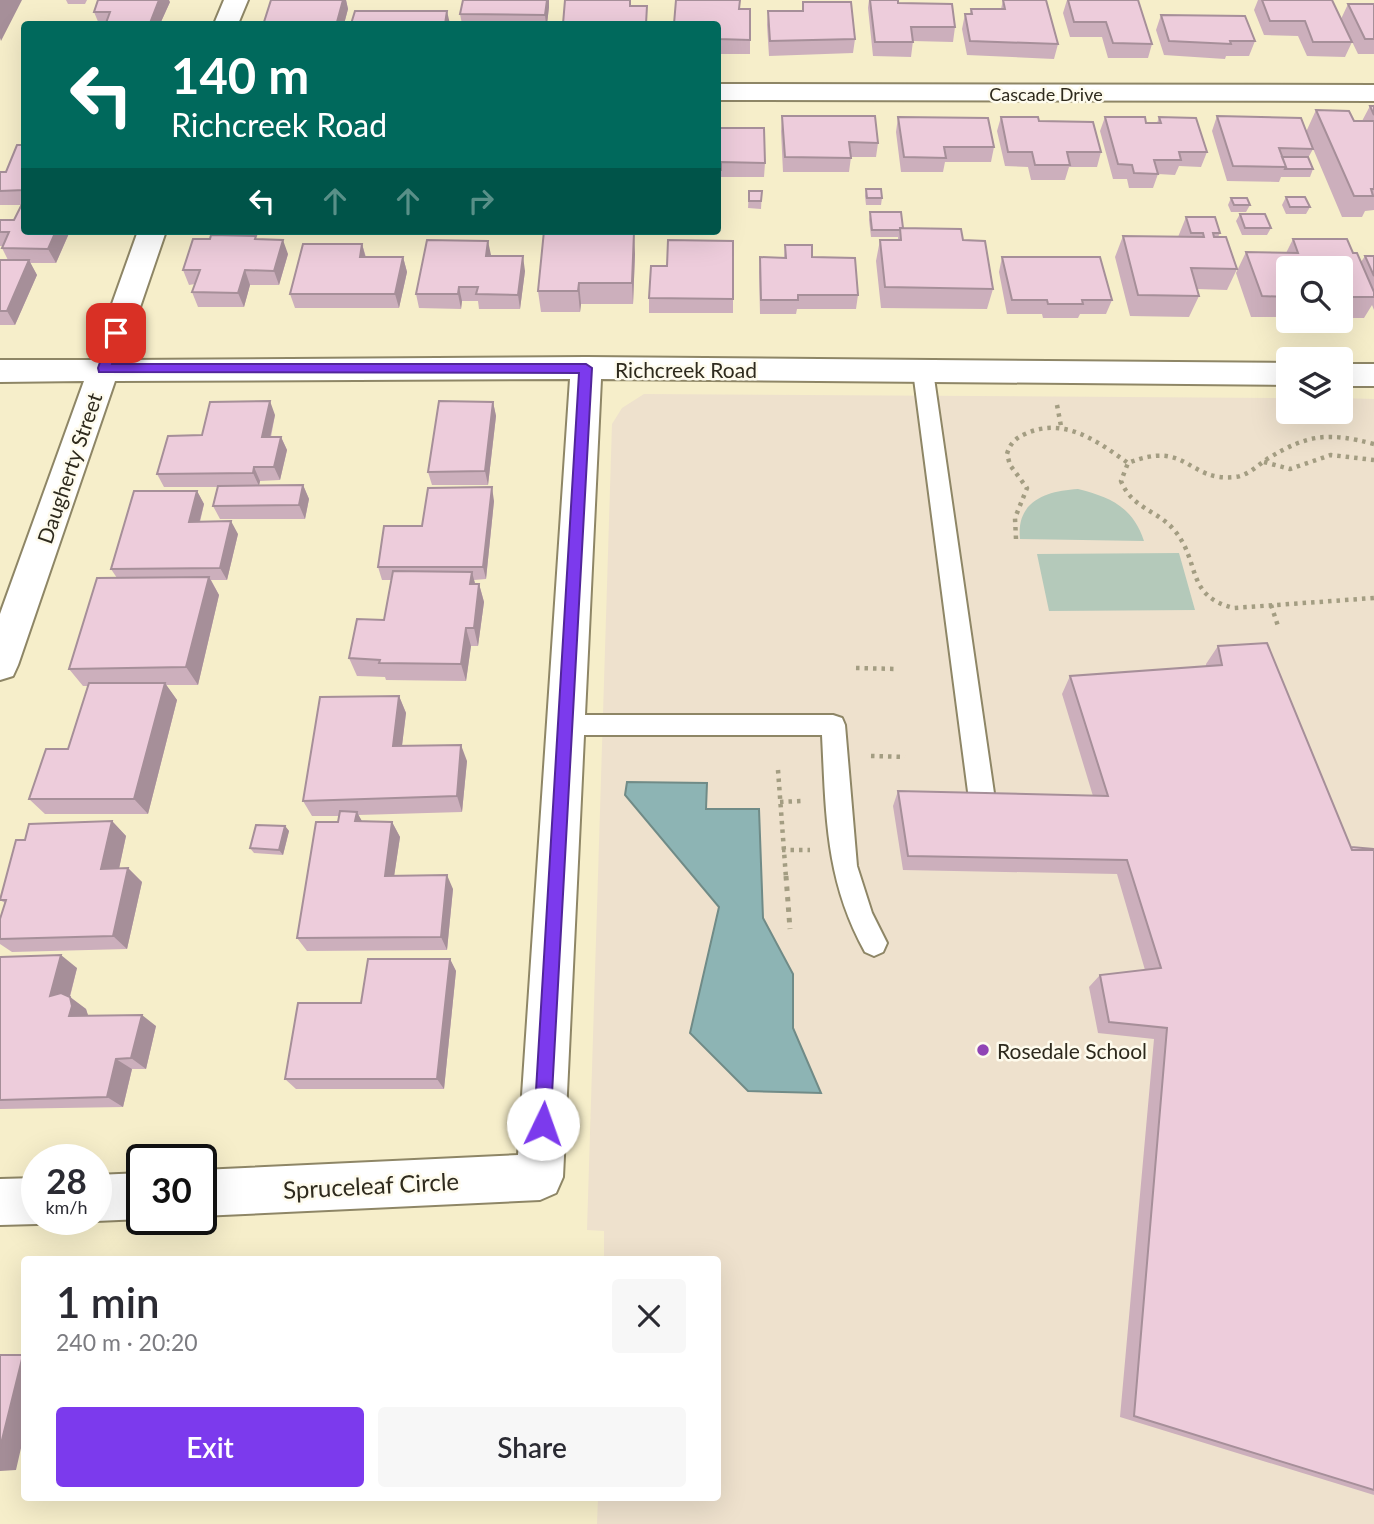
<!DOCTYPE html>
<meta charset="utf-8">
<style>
body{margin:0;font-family:Lato,sans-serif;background:#f7f7f7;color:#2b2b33;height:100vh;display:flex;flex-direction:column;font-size:26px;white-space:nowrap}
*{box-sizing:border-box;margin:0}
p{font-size:23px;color:#7c7c81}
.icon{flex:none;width:38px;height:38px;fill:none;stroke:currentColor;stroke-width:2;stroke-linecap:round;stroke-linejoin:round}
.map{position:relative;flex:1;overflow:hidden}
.side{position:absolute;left:21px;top:1256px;width:700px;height:245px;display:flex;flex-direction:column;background:#fff;border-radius:7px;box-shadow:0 7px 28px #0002}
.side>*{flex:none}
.top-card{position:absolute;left:21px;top:21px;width:700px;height:214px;border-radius:7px;box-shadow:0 7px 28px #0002;background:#00695c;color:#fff;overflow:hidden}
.tools{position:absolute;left:1276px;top:256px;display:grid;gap:14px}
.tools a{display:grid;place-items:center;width:77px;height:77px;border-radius:7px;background:#fff;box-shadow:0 7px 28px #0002;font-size:35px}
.speed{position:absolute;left:21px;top:1144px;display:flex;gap:14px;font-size:35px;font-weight:700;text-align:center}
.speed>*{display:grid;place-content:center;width:91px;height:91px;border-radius:50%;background:#fff;box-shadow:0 7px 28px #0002;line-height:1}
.speed small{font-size:18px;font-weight:400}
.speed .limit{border:4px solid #111;border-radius:10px;background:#fff;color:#111}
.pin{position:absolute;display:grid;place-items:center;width:60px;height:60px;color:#fff;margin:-30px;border-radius:14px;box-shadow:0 4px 10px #0006}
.me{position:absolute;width:77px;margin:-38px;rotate:3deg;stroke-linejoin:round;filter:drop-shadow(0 0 5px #0008)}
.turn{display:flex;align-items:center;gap:24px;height:147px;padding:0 35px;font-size:32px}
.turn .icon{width:91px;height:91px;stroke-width:2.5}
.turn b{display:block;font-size:49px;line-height:60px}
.lanes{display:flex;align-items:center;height:66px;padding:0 35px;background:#0003;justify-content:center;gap:35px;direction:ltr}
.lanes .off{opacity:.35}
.round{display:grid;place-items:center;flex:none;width:74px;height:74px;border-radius:7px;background:#f7f7f7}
.headline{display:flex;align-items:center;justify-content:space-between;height:119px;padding:0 35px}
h1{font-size:42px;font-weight:600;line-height:52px}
.cta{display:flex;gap:14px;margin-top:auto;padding:14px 35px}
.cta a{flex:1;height:80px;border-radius:7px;background:#7c3aed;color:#fff;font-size:28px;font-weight:600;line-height:80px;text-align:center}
.cta a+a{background:#f7f7f7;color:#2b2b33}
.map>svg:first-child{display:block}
</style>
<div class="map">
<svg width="1374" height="1524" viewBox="0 0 1374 1524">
<rect width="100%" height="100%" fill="#f6eeca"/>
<!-- education -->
<path fill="#eee1cd" d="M644,394L1288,398V411H1340L1341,398L1374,399V1524H597L598,1498H718V1260H604V1231L587,1230L612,424L622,408Z"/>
<!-- green -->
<path fill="#b4c9ba" d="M1078,489C1110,497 1133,507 1144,541L1020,539C1016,501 1046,491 1078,489Z
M1179,553L1195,610L1049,611L1037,554Z"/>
<!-- water -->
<path fill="#8db4b4" stroke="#708b87" stroke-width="2" d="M627,782L707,783L706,809H759L763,918L793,974V1028L821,1093L748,1091L690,1033L719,907L625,795Z"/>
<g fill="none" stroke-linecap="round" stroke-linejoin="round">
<!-- service casing -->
<g stroke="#8e8666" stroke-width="4">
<path id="service" d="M923,364L933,371L996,807L992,815L983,818L974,815L970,807L913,371Z
M566,715H833L842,718L845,725L857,866L872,913L887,943L883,952L874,956L865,952C825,880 826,814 822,735H566L557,732L554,725L557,718Z"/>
</g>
<!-- minor casing -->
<g stroke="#8e8666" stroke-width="4">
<path id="minor" d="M224,0H248L238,24H214Z
M718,84L1374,85V101L718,100Z
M138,231H166L122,360L586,357L1288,363V385L601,379L563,1177L556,1193L540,1200L201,1216V1170L518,1155L570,379L115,381L18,665L13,676L0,680V614L84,381L0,382V360H92Z
M1340,364H1374V386H1340Z
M142,1173V1219L96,1221L92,1220H96V1175Z
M37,1178V1220H48L37,1224L0,1225V1179Z"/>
</g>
<!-- path-far1 -->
<path stroke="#a39d82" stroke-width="4.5" stroke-dasharray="3.5 5" stroke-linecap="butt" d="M1057,405L1061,426
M1374,444C1328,432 1308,434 1267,459C1257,466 1247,476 1235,477C1187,482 1188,439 1128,463L1121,481C1132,509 1158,510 1175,531C1201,563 1185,596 1234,608L1374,598
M1264,462L1290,469L1331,455L1374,460
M1016,539L1015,518L1027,488L1010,465L1007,454C1010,443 1016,438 1025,434C1064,416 1097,441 1128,463
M1271,605L1279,629
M856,668L897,669
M871,756L905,757
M778,770L786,878
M780,802L802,801
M782,850H810"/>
<!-- path -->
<path stroke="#a39d82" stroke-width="5" stroke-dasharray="4.5 6" stroke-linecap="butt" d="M786,876L790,929"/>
<!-- service -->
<use href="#service" fill="#fff" fill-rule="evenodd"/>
<!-- minor -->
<use href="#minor" fill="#fff" fill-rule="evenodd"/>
</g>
<!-- wall -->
<path fill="#ccafbc" d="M66,0H87L85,4H68Z
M271,0H346L348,9L344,24H265L264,22Z
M463,0H549V7L547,24H462L460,14Z
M869,0H898V3L955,27L953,42L913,41L911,57L873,56L868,8Z
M1003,0L1058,44L1054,59L967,55L962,29L965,14H970L971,9H1001Z
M1067,0H1138L1152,44L1148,58H1108L1102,37H1070L1063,13Z
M1258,0H1332L1341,19L1348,4H1374V54H1358L1342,21L1352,42L1345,57L1307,56L1298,36L1264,35L1254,10Z
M170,2L160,24H99L94,12Z
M803,2L855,39L853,53L769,56L767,25L768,11H802Z
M739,9L750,40V54H718V24Z
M1161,15L1255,41L1249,56H1226L1225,59L1164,55L1156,30Z
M1370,106H1374V210L1365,211L1362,217H1342L1306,132L1316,110L1354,121H1362Z
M782,116L878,143L876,157H851L849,172H783L781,131Z
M1217,116L1313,149L1308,158L1313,169L1310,177H1281L1279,182L1227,181L1212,131Z
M898,117L994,147L991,162H945L943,172H901L896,132Z
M1001,117L1039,121L1101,152L1097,167H1069L1065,180H1031L1028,167L1005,166L997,131Z
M1105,117L1146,123H1157L1159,117L1207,152L1201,167L1179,166L1175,175L1158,174L1153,188H1129L1127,179H1113L1100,131Z
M718,128L765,163L764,177H721L720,184H718Z
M24,145V231H70L56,263H30L37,275L15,325H0V260H8L2,248L3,246H0V220H14L21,205H0V172H6Z
M866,189L882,198L881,205H866L865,196Z
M749,191H762L761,209L748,208Z
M1286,197L1310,207L1306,214H1286L1282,205Z
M1231,198L1250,205L1246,212H1231L1228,205Z
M870,212L903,228L963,240L993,289L987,309L881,308L876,261L880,240H898V237H871L869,220Z
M1240,214L1271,228L1267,235H1242L1236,221Z
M1186,217L1220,233L1218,237L1237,269L1227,290L1197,289L1199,296L1189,317L1130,316L1115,257L1123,236L1178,237Z
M544,231H584V233L635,254L633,304H581L580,312H541L538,291Z
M257,239L288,254L279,285H250L244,307H198L192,292L195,284L189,285L183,270Z
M1293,239L1353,253L1361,262L1365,256H1374V310L1372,305L1364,318H1340V268H1288V317H1251L1236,273L1246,252L1286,253Z
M362,244L366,257H403L407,272L399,308H295L290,294Z
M785,245L812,257L858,295L856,309H797L796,314H760L759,272L760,257L784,258Z
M491,256L525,271L520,309H479L478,301H462L461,309L419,308L416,294Z
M1002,257L1112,300L1106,314H1080L1078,318H1043L1042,314H1007L999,272Z
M649,298L733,299V313H649Z
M493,402L496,416L488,485H432L428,472Z
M275,415L271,437H281L287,450L280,480L260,481L259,485H303L309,499L305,519H220L213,506L218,487H164L157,474L202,435Z
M197,491L204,504L200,522L238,534L227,580H211L219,595L198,685H166L177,700L148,814H45L29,799L68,749L88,686H83L69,669L117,578L111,569Z
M494,501L486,579L474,580L475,584H479L484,602L478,646H471L466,681L386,680L385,677L357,676L349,658L384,620L391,580H382L378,567L422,526Z
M1218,646L1351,847L1374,849V1495L1120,1417L1154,1039L1098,1033L1089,987L1100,975L1145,970L1117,874L903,870L893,806L898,791L1093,796L1062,694L1070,676L1206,666V664Z
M399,696L406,713L402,745L467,761L462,812L358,815L362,821L392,822L400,837L394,876L453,889L447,950L307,951L297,938L340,816H312L303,801Z
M112,821L126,836L119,868H128L142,882L127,949L12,952L0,944V919L5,903L0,900L25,840Z
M285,826L289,831L283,855L254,853L250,848Z
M0,957L77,968L70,997L86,1009L88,1016L156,1026L146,1069H132L123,1107L0,1109Z
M450,959L456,971L444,1089H296L285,1079L361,1003Z"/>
<!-- shaded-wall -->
<path fill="#a68f99" d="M0,0H22L1,41L0,38Z
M159,0H169L170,2L160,24H150V23Z
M343,0H346L348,9L344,24H337V22Z
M547,0H549V7L547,24H546L545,15Z
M447,11L450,24H445Z
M56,231H70L56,263L48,249Z
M634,232L635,254L633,304L632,283Z
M283,240L288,254L279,285L274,271Z
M488,241L491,255L489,271L486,256Z
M362,244L366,259L360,257Z
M523,256L525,271L520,309L518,295Z
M403,257L407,272L399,308L395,294Z
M29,260L37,275L15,325L7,311Z
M245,270L250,285L244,307L238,293Z
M579,283L581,304L580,312L578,291Z
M459,287L462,301L461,309L458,294Z
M270,401L275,415L267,451L262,437Z
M493,402L496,416L488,485L485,471Z
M281,437L287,450L280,480L274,467Z
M254,467L260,481L259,486L253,473Z
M303,485L309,499L305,519L299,505Z
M492,487L494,501L486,579L483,567Z
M197,491L204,504L196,535L189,522Z
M231,521L238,534L227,580L220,568Z
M472,572L477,591L470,584Z
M209,577L219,595L198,685L186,667Z
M479,584L484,602L478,646L474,628Z
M466,628L471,646L466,681L461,664Z
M165,683L177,700L148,814L134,799Z
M399,696L406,713L400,762L393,746Z
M461,745L467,761L462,812L457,796Z
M357,812L365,827L355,821Z
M112,821L126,836L116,883L101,869Z
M392,822L400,837L392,890L385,876Z
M285,826L289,831L283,855L279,850Z
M128,868L142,882L127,949L113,936Z
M447,875L453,889L447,950L441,937Z
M61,955L77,968L67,1007L50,996Z
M450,959L456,971L444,1089L437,1079Z
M70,997L86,1009L89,1018L69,1016Z
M142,1015L156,1026L146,1069L131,1058Z
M116,1059L132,1069L123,1107L107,1097Z
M23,1355H24V1435L16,1470L0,1471V1448Z"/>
<!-- building -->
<path fill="#edccdb" stroke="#a68f99" stroke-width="2" d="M98,0H159L150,23H106L110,12H94Z
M271,0H343L337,22H320L319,24H285L286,22H264Z
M463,0H547L545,15L460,14Z
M565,0H630V6H647L646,24H563Z
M676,0H740L739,9H750V40L718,39V24H674Z
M870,0H898V3L952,4L955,27H911L913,42H875Z
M1003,0H1046L1058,44L970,41L965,14H972L971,9H1005Z
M1068,0H1138L1152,44L1113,43L1106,22H1074Z
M1262,0H1332L1352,42H1313L1305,21H1270Z
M803,2H851L855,39L770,41L768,11H803Z
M1348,4H1374V39H1365Z
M355,11H447L445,24H351Z
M1161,15L1245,16L1255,41H1230L1231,44L1169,41Z
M1370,106H1374V115Z
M1316,110L1349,111L1354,121H1374V189H1371L1373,196H1354Z
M782,116H875L878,143L849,142L851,158L785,157Z
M1217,116L1301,118L1313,149L1279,148L1286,167L1233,166Z
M898,117L988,118L994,147H944L946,158L904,157Z
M1001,117H1038L1039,121L1093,122L1101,152H1067L1070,165H1035L1032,152H1008Z
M1105,117H1145L1146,123H1161L1159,117L1196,118L1207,152H1179L1181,160H1154L1158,174L1134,173L1132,165L1118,164Z
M718,128H764L765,163L721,162V170H718Z
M17,145H24V190L0,191V172H6Z
M1282,157H1308L1313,169H1285L1286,167Z
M866,189H881L882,198H867Z
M749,191H762L761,201H749Z
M1286,197H1305L1310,207H1290Z
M1231,198H1247L1250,205H1234Z
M23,202H24V231H56L48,249L2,248L9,232H0V220H14Z
M870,212H901L903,228H900V230H872Z
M1240,214H1265L1271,228H1245Z
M1186,217H1215L1220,233H1213L1214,237H1226L1237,269L1191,268L1199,296L1138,295L1123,236L1204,237L1203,233H1191Z
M900,228L961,229L963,240L985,241L993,289L885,287L880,240H901Z
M544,231H581V233L634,232L632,283H579L578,291H538Z
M211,235L256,236L255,239L283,240L274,271L245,270L238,293L192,292L200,270H183L193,239H210Z
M1293,239H1347L1353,253H1357L1374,292V297H1340V268H1288V297L1262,296L1246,252L1298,253Z
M427,240L488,241L486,256H523L518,295L476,294L478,287H459L458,294H416Z
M668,240L733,241V299L649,298L651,266H667Z
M303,244H362L360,257H403L395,294H290Z
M785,245H812V257L855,258L858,295H798V300H761L760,257L786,258Z
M1365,256H1374V276Z
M1002,257H1100L1112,300H1082L1083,304H1048L1047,300H1012Z
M0,260H29L7,311H0Z
M270,401L262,437H281L274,467H254L253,473L157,474L168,436L202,435L210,402Z
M439,401L493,402L485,471L428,472Z
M303,485L299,505L213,506L218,486Z
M492,487L483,567H378L384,526H422L428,488Z
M134,491H197L189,522L231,521L220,568L111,569Z
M393,571L472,572L470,584H479L474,628H466L461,664L379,663L380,660L349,658L357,619L384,620Z
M209,577L186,667L69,669L97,578Z
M1267,643L1352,850H1374V1490L1134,1416L1167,1028L1109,1022L1100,975L1161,968L1127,860L908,856L898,791L1108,796L1070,676L1222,665L1218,646Z
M89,683H165L134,799H29L46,749H68Z
M399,696L393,746L461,745L457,796L303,801L320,697Z
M340,811L357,812L355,821L392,822L385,876L447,875L441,937L297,938L316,822H338Z
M112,821L101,869L128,868L113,936L0,939V919L6,900H0L16,840H25L29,824Z
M256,825L285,826L279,850L250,848Z
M1351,847L1374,849V850H1352Z
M61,955L50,996L61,993L70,997L72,1006L69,1016L142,1015L131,1058L116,1059L107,1097L0,1100V957Z
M368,959H450L437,1079H285L298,1003H361Z
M0,1355H23L0,1448Z"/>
<!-- route -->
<path fill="#7c3aed" stroke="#51269a" stroke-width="2" d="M116,329L122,333L112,364H586L592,368L550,1130L543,1133L537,1130L534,1124L579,373L99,372L98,368L110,333Z"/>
<!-- markers -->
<circle fill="#9044b5" stroke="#fefbed" stroke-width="2.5" cx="983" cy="1050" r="7"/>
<g text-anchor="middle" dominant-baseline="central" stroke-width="5" stroke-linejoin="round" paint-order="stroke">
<!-- far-street labels -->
<g font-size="18" fill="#2e2a1d" stroke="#fefbed">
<text x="1046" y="94">Cascade Drive</text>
</g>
<!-- street labels -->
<g font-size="21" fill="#2e2a1d" stroke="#fefbed">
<text x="686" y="369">Richcreek Road</text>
<text transform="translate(69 468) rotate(-71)">Daugherty Street</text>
</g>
<!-- poi labels -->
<g font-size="21" fill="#2e2a1d" stroke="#fefbed" text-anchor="start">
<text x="997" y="1050">Rosedale School</text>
</g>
<!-- near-street labels -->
<g font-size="24" fill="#2e2a1d" stroke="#fefbed">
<text transform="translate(371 1185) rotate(-3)">Spruceleaf Circle</text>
</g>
</g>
</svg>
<div class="tools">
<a><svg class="icon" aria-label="search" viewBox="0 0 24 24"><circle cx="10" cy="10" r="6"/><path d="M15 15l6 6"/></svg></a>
<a><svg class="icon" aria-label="layers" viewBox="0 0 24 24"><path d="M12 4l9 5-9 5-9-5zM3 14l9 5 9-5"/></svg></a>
</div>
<div class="speed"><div>28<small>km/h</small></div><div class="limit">30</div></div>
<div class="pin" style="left:116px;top:333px;background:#d93025"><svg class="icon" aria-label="arrive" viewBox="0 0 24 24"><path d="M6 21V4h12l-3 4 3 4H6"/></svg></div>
<svg class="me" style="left:543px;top:1124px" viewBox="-20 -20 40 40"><circle r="19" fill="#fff"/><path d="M0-13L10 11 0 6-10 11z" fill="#7c3aed"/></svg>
<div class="top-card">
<div class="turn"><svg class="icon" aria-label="left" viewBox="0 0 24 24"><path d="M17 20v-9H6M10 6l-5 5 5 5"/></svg><div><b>140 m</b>Richcreek Road</div></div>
<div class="lanes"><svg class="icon" aria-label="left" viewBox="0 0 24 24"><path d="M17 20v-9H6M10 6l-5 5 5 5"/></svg><svg class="icon off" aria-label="ahead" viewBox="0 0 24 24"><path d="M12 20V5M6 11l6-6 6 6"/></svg><svg class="icon off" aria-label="ahead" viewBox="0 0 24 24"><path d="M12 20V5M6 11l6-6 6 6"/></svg><svg class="icon off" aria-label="right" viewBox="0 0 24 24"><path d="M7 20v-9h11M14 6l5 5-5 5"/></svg></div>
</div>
<section class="side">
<div class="headline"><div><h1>1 min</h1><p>240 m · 20:20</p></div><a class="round"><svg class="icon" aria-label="close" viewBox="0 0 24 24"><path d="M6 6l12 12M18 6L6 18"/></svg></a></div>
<div class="cta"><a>Exit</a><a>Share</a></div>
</section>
</div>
